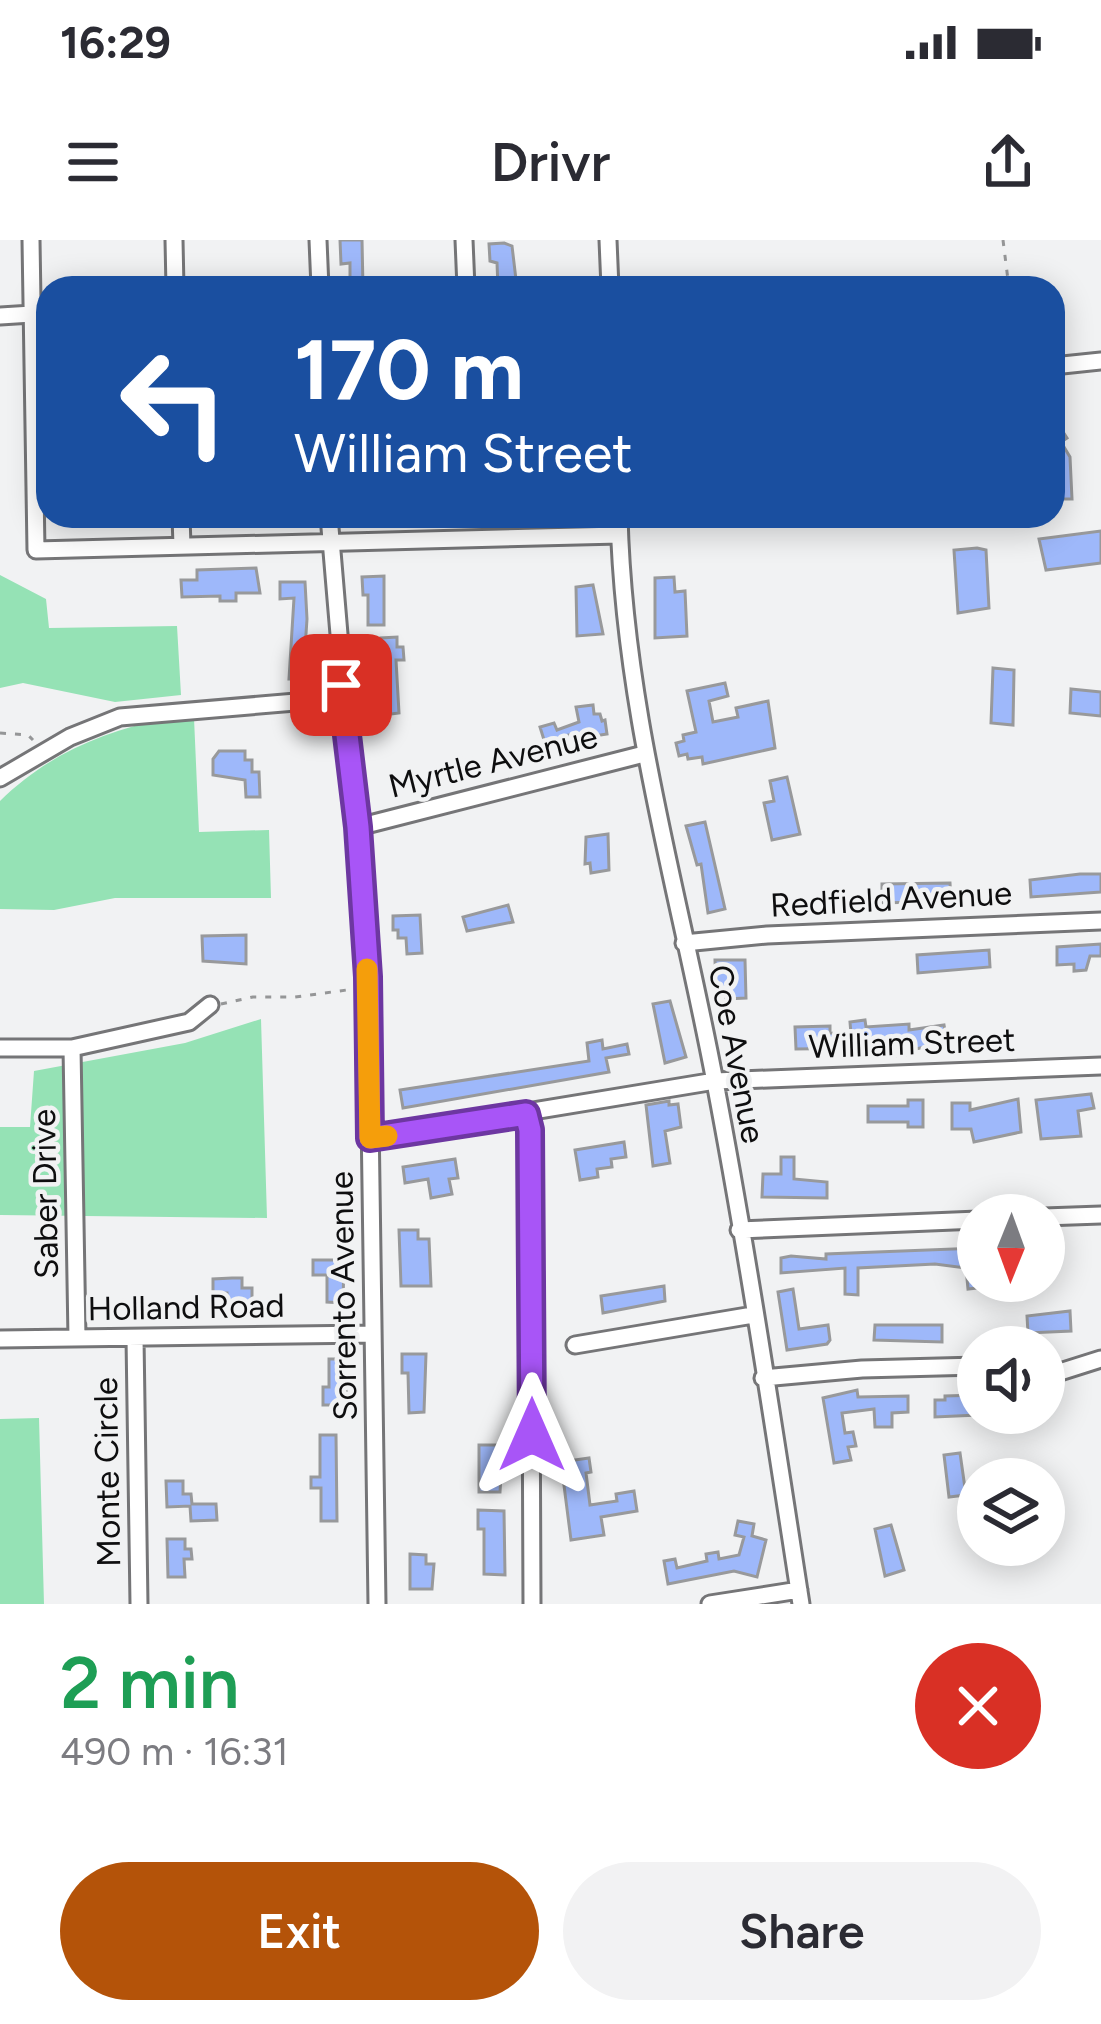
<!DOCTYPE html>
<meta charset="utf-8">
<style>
body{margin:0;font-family:Figtree,sans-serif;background:#f2f2f3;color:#2b2b33;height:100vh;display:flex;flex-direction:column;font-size:45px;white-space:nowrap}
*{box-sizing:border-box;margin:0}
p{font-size:39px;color:#7c7c81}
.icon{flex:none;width:66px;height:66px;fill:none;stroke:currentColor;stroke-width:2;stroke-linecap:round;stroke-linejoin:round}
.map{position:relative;height:1364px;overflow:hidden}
.side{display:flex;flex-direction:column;background:#fff;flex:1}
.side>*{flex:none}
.guide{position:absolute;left:36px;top:36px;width:1029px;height:252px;border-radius:36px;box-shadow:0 6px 30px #0003;background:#1a4fa0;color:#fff;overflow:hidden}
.needle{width:78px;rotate:181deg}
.fabs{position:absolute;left:957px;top:954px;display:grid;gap:24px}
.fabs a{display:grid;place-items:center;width:108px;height:108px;border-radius:50%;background:#fff;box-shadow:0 6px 30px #0003;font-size:60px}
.pin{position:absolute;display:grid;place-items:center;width:102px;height:102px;color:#fff;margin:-51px;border-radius:24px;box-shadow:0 6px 18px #0006}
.me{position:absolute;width:132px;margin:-66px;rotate:0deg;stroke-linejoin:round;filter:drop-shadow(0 0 9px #0008)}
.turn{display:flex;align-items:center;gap:42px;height:252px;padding:0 60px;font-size:54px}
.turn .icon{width:156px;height:156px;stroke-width:2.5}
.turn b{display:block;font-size:84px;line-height:102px}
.round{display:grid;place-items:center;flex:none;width:126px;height:126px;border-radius:63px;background:#f2f2f3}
.head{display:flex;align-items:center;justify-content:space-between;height:204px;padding:0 60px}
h1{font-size:72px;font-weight:600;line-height:90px;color:#1e9e55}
.button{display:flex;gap:24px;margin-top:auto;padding:24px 60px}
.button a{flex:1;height:138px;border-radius:72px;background:#b45309;color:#fff;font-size:48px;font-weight:600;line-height:138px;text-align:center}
.button a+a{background:#f2f2f3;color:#2b2b33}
.status{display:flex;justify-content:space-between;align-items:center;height:84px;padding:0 60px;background:#fff;direction:ltr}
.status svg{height:33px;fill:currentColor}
header{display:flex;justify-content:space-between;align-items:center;height:156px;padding:0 60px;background:#fff;font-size:54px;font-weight:600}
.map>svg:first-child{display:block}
</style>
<div class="status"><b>16:29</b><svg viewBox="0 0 49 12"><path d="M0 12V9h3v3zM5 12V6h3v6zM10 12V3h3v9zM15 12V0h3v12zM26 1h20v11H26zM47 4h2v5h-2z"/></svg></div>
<header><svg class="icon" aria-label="menu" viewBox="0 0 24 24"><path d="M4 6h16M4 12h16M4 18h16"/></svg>Drivr<svg class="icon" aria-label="share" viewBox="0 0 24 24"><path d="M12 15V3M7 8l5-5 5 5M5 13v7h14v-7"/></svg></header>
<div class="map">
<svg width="1101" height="1364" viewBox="0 0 1101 1364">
<rect width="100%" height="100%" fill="#f1f2f3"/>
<!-- green -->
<path fill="#95e2b5" d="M0,335L46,359L49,388L177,386L181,455L115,462L23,443L0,448Z
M167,478H194L199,592L269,590L271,658H115L54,670L0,669V561C48,514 102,492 167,478Z
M261,779L267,978L0,975V887H30L34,831L185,803Z
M39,1178L44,1364H0V1179Z"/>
<!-- building -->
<path fill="#9eb8fa" stroke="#98999b" stroke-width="3" d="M340,0H362L363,48H350V23L341,24Z
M504,3L512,6L517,48H498L497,23L490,21L489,4Z
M1053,176L1067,198L1061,202L1070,217L1072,259H1054Z
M1101,291V323L1046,330L1039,299Z
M977,308L986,310L989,368L958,373L954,310Z
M256,328L260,353H236V361H220V356L182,357L181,340H197V330Z
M384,336V385H368V355H363L362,337Z
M674,337L675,352L685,351L687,396L655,398V338Z
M280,342H305L307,379L303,439H289L294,358L280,359Z
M593,345L603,394L577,396L576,347Z
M397,397V407H403L404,420H396L399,473L383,475L374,418L376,409H382L381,398Z
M993,428L1014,430L1013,485L991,483Z
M725,443L728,456L709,461L713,482L738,477L736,468L768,461L775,508L703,524L702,517L688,519L687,514L679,516L676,503L684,501L683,495L696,492L687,451Z
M1071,449L1101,452V476L1070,473Z
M593,465L594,474H600L602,481L605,480L607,494L594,496V491L569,495L572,504L549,516L540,487L554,483L557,490L579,482L576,467Z
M219,511H245V520H252V532H259L260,557H246L245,540L213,535V519Z
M787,537L800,594L772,600L764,563L774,561L770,541Z
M705,582L725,669L708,673L701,624L697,625L686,586Z
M608,594L609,630L591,633L590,623L585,624L586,597Z
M1080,634H1101V652L1031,657L1030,640Z
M950,643L951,661L882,663V644Z
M508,665L513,682L467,691L463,677Z
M420,675L422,713L407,714L406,698H398V690H393V676Z
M246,695V724L203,721L202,696Z
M1101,704V716H1090L1086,730L1074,731V724L1057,725V707Z
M989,710L990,727L918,733L917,715Z
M715,720H745L746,758L726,759V752L716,753Z
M670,761L686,817L665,823L653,764Z
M865,780L866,787L909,784V790L944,785L947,802L911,810L909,815L888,816L874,817L873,808L796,809L795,787L830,786V793L851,794L850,782Z
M602,800L603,809L627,804L629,814L606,818L609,832L403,868L400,850L589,821L587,803Z
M1091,854L1094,868L1078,871L1081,896L1041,899L1036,860Z
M1018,859L1021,892L974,902L971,889H952V863H970V870Z
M908,860H923V887H908V882H868V866H908Z
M669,861V865L678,864L681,887L665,891L670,923L653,926L646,865Z
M624,902L626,917L611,919L612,927L597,929L598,937L580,940L575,910Z
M781,917H794V939L827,942V958L762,957L763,934H781Z
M455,919L458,938L449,939L452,954L431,958L428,939L405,943L403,927Z
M399,990H418V999H429L431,1046H401Z
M978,1008V1048L968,1049L966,1028L935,1024L858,1028V1055L845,1054V1028L781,1033V1018L791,1016L826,1019V1014Z
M313,1020H344L343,1063L327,1062V1035H313Z
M232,1038H242V1048H252V1065L227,1066V1053H213V1039Z
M664,1046L665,1061L603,1073L601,1056Z
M793,1049L799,1089L828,1085L830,1100L827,1104L787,1110L778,1052Z
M1070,1071L1071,1091L1028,1093L1027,1076Z
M875,1085H942V1102L874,1100Z
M402,1114H426L424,1172L409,1173L408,1133H402Z
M329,1119H346V1165H323V1147H329Z
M857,1150L858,1157L908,1156V1172L892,1173V1187H875L874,1169L842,1173L845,1193L853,1192L856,1206L848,1207L851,1220L834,1223L823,1158Z
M978,1155V1175L935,1177V1160H945V1156Z
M320,1195H336L337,1281H321V1248H311V1237H320Z
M479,1205H503L500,1252H479Z
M960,1213L966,1255L949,1257L944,1215Z
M589,1218L591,1232L586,1233L590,1265L617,1261L616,1254L634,1251L637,1271L601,1277L604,1295L571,1300L561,1222Z
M166,1241H183V1254H191L192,1264H216L217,1280L191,1281L190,1266L167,1267Z
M478,1270L504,1271L505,1335L484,1334V1289H478Z
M738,1281L754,1284L752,1296L766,1300L757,1337L734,1331L668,1344L664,1321L675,1319L677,1328L707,1321L706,1314L718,1312L719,1319L739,1315L744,1297L735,1295Z
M891,1285L904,1330L885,1336L875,1289Z
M167,1299H185V1309H191L192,1319H184L185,1337H168Z
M410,1314L426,1315V1324H434L432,1349H410Z"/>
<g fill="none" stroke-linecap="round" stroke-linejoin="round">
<!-- minor casing -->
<g stroke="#757577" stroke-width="21">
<path id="minor" d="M31,0L36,310L619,295
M174,0L175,48
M318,0L320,48
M464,0L466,48
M608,0L610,48
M0,76L48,73
M1053,126L1101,121
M181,276L182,306
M329,276L368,737L377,1364
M619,276C624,472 679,651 715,842C748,1015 774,1190 801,1364
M0,538L70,497L120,477L343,458
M358,587L644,514
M684,703L767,695L1101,681
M0,808H72L189,782L210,765
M72,808L77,1098
M526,874L530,890L532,1364
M370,898L715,841L1101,826
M1044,977L1101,975
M739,990L978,980
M135,1098L139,1364
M0,1099L372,1094
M575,1105L753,1075
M1044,1137L1101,1119
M763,1138L862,1129L978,1126
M710,1364L799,1350"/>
</g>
<!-- path -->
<path stroke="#959697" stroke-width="3" stroke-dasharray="6 9" stroke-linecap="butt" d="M1003,0L1009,48
M0,493L28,495L33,500
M221,764L253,757H295L354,749"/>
<!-- minor -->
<use href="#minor" stroke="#fff" stroke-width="15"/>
</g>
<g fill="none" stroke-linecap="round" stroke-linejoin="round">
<!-- route casing -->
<g stroke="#6d37a1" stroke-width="30">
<path id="route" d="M341,445L358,587L368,737L370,898L526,874L530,890L532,1195"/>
</g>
<!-- route -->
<use href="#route" stroke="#a855f7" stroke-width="21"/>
<!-- slow -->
<path stroke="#f59e0b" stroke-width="21" d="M367,729L370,898L387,896"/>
</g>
<g text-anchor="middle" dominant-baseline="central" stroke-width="9" stroke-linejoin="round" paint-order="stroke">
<!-- street labels -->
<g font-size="33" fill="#0e0e0f" stroke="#f1f2f3">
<text transform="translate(493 521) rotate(-14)">Myrtle Avenue</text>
<text transform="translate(891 659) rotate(-3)">Redfield Avenue</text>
<text transform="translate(912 803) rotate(-2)">William Street</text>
<text transform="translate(737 814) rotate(79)">Coe Avenue</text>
<text transform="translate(45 954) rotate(-91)">Saber Drive</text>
<text transform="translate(343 1056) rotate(-91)">Sorrento Avenue</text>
<text transform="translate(186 1067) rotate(-1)">Holland Road</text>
<text transform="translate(107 1232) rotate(-91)">Monte Circle</text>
</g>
</g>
</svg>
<div class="fabs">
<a><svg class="needle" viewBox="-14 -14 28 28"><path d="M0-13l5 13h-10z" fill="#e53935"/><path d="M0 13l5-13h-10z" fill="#7c7c81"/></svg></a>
<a><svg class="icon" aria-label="sound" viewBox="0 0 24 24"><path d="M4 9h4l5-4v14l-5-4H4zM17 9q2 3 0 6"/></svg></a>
<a><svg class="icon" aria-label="layers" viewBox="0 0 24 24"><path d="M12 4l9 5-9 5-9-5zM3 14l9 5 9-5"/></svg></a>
</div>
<div class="pin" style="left:341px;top:445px;background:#d93025"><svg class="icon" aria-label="arrive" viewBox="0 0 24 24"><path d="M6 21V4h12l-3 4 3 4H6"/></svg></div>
<svg class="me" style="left:532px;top:1195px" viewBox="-20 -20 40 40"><path d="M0-17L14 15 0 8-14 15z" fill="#a855f7" stroke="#fff" stroke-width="4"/></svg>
<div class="guide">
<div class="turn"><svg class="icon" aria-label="left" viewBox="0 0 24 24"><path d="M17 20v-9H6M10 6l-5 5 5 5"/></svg><div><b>170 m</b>William Street</div></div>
</div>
</div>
<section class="side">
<div class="head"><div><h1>2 min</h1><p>490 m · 16:31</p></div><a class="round" style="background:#d93025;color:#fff"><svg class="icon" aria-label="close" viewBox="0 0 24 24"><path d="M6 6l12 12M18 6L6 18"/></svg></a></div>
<div class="button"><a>Exit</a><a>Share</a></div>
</section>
